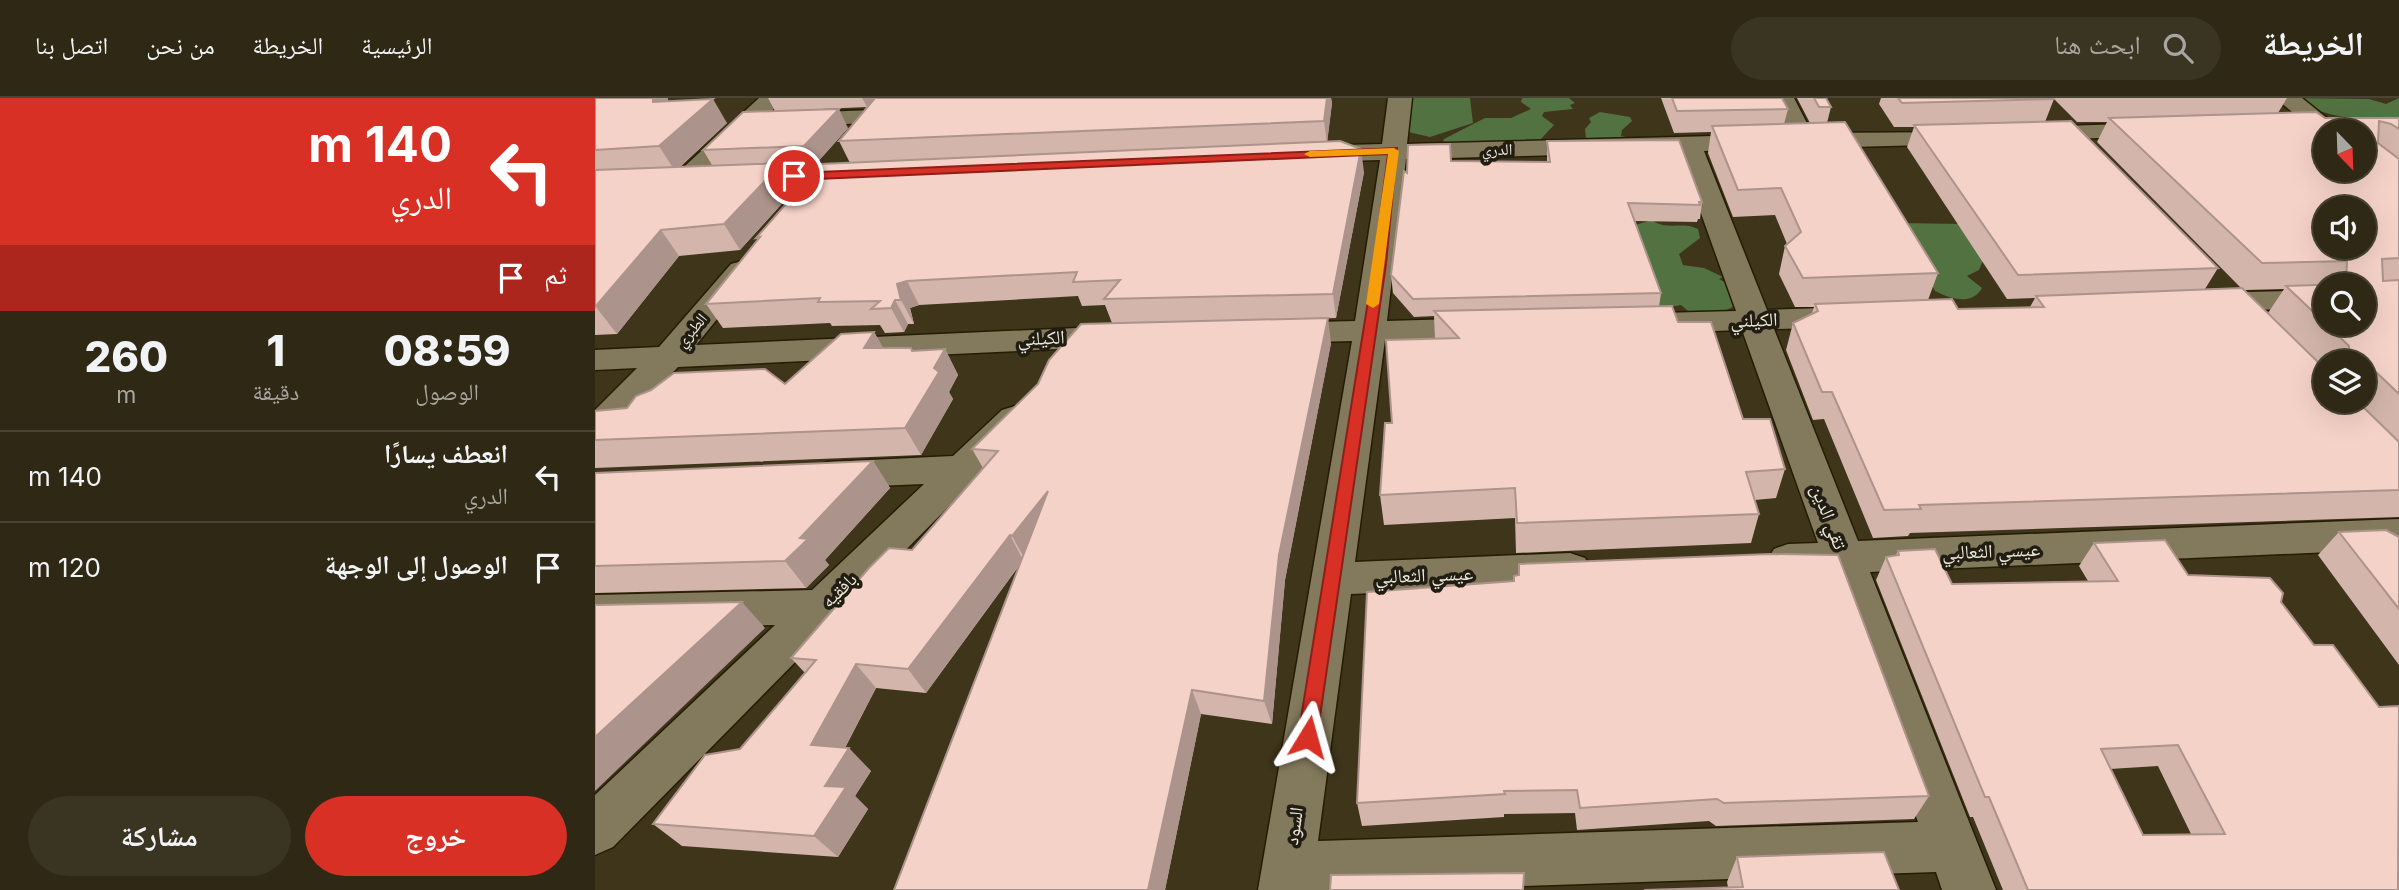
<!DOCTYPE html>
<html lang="ar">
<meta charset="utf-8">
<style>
body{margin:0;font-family:Inter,"Noto Naskh Arabic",sans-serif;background:#3a3422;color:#f1f3f6;direction:rtl;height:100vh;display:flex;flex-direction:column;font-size:26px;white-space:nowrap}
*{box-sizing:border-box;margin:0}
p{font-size:23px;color:#a7a6a0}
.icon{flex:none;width:38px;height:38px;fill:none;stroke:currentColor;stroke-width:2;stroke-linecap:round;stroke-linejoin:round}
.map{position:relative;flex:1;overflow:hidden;direction:ltr}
.drawer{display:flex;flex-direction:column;background:#2e2814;width:595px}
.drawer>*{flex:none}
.top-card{background:#d93025;color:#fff;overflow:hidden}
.needle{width:46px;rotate:157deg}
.tools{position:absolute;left:1718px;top:21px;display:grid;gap:14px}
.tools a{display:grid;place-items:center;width:63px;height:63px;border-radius:50%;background:#2e2814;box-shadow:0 7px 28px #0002,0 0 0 2px #494434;font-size:35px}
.pin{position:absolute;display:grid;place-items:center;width:60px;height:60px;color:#fff;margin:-30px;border:4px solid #fff;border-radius:50%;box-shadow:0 2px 7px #0007}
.me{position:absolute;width:77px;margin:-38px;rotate:8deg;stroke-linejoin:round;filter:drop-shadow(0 0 5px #0008)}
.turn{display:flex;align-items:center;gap:24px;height:147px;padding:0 28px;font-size:32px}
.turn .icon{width:91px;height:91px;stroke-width:2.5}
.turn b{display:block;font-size:49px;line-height:60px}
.then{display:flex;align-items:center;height:66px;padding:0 28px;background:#0003;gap:14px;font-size:26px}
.eta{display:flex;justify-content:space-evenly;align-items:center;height:119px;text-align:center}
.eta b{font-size:42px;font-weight:800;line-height:49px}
.primary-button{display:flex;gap:14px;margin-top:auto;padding:14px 28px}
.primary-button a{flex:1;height:80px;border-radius:42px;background:#d93025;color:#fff;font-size:28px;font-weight:800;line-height:80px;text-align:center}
.primary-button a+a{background:#3a3422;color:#f1f3f6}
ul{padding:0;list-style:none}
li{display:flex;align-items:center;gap:21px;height:91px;padding:0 28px;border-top:2px solid #494434}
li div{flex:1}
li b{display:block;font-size:26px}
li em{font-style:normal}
header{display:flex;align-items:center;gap:42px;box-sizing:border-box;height:98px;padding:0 35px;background:#2e2814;border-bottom:2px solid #494434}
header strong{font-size:33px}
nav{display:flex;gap:38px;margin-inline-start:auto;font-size:24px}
.search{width:490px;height:63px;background:#3a3422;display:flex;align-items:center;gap:18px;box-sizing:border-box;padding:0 24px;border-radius:38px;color:#a7a6a0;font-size:26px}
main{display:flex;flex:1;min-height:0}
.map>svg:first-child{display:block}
</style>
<header>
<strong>الخريطة</strong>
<div class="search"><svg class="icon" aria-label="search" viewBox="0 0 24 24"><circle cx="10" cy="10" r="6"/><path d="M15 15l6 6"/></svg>ابحث هنا</div>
<nav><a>الرئيسية</a><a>الخريطة</a><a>من نحن</a><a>اتصل بنا</a></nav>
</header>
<main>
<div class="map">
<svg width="1804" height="792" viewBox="0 0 1804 792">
<rect width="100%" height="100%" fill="#3e351b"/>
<!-- forest -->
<path fill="#527241" d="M812,0H875L878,25L835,39L813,34Z
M927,0H974L980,5L975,7L978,11L949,14L947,18L959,27L945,42L847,47L849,41L890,20H916L936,11L926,4Z
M1696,0L1774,1L1791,6L1804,0V23C1764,22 1732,21 1696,0Z
M1005,14L1035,19L1037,23L1027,32L1026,38L1031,39L991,42L990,31L996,24L994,20Z
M1057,122C1071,133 1088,123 1103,131L1105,140L1084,156L1088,167L1109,170L1128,179L1124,181L1133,186L1140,208L1127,214L1099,218L1086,207L1065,211L963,150Z
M1304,125L1432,127L1389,160L1384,172L1372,178L1387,190C1377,208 1355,201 1340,193Z"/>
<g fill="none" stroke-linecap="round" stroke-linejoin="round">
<!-- minor casing -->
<g stroke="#251c03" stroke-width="3">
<path id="minor" d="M164,0H190L98,89H80L76,83L80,77Z
M793,0H817L812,46L1193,36L1175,0H1199L1217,35L1377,34L1380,39L1377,44L1368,46L1109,53L1172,212L1257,209L1268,212L1273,219L1268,226L1257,229L1179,231L1263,443L1804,421V451L1275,474L1401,792H1347L1341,774L808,792H663L757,243L684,245L673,242L668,235L673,228L684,225L760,223L785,62L715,64L706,61L702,56L706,51L715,48L787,46ZM1084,54L1141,213L1065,215L1054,218L1049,225L1054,232L1065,235L1147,232L1223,445L1193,446L1179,451L1172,462L1179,473L1193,478L1234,476L1323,724L723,743L756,496L975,487L990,482L996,471L990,460L975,455L760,464L790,242L893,240L904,237L909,230L904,223L893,220L792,223L811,61Z
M1680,0H1707L1748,33H1731V39L1727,38Z
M279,12L288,14L291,19L288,24L197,29L188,27L185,22L188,17L197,15Z
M1560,25L1569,27L1572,32L1569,37L1435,43L1426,41L1423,36L1426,31L1435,29Z
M266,68L275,70L279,76L275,82L141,89L132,87L128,81L132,75L141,73Z
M147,163L158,166L162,172L101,247L526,228L537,231L542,238L537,245L526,248L83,269L13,342L0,345V312L42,270L0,272V252L64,249L136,166Z
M1731,192V210L1611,213L1600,211L1595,204L1600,197L1611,195Z
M420,308L433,312L438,320L433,328L18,749L0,757V697L180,527L0,531V497L217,492L329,386L233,390L220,386L214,377L220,368L233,364L358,358L407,312Z"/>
</g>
<!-- minor -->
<use href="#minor" fill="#83795d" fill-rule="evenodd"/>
</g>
<!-- wall -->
<path fill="#d3b5ab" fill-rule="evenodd" d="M0,0L73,4L132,25L85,69L117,67L108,52L253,30L220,67L189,69L201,90L145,152L84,158L22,236L0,237Z
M173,0H736L737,5L732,44L769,74L741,220L517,225L510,207L487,208L483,198L324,207L315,210L319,226H313L309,234L290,235L285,227L237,228L235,225L128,230L111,206L163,142L161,140L255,65L244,43L272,9L180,13Z
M1066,0H1187L1193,11L1189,26L1215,25L1202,0H1231L1236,9L1232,25L1343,175L1333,202L1363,211L1435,209L1440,200L1412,201L1312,49L1319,29H1299L1284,6L1286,0H1458L1459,1L1450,24L1623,170L1610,191L1646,190L1502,44L1512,24H1482L1458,0H1692L1683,15L1730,20H1804V419L1315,435L1313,438L1278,440L1229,321L1218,322L1191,252L1198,225L1217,215L1219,209H1200L1184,176L1190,148L1192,146L1180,117L1138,119L1113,55L1116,34L1079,35ZM1689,191L1673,215L1650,192ZM1731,264H1769V303H1731Z
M952,43L1107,104L1105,121H1103L1102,124L1039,123L1066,195L1064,209L1083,224L1148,321L1190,371L1181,400L1160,402L1164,416L1156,445L921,455L920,420L789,427L785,397L797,325L840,241L839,218L819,219L798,195L796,177L812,75L856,63L952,64Z
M279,234L288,250H316L318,253L350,251L363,277L354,294L358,301L326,357L0,370V313L32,310L190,286Z
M736,245L690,482L677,626L606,616L570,792H299L424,468L331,595L281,590L250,650L276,673L260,698L273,711L243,759L87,748L58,726L145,651L210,575L196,560L317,452L388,370L377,351Z
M278,363L295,390L230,462L234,467L211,490L0,495V375Z
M1744,434L1804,439V567L1723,457Z
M1499,445L1593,477L1686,504L1803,792H1408L1378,719H1375L1281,482L1291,459L1301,457L1303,453L1357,486L1493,483L1484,468ZM1563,668L1596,736L1548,737L1515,671Z
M924,466L1334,698L1319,721L1121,728L1114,723L982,732L980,715L909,716V719L767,728L762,705L923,477Z
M1142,759L1304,792L1133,789L1132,784Z"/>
<!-- shaded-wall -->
<path fill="#ac938b" d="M58,0H73L74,29L58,4Z
M267,0H281L272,9Z
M732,0H736L737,5L732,46L729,23Z
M118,1L132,25L80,73L64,48Z
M244,11L253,30L220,67L209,48Z
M766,51L769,74L741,220L738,196Z
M187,65L201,90L145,152L129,126Z
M66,132L84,158L22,236L1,209Z
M312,183L324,207L315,210L319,226L306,202L302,186Z
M300,202L313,226L309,234L296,210Z
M733,220L736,245L690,482L677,626L669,603L684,457Z
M279,234L294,260L269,250Z
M350,251L363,277L354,294L358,301L326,357L310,330L339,270Z
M278,363L295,390L230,462L234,467L211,490L190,463L205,440Z
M453,393L431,463L417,438Z
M415,437L428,462L331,595L313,571Z
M147,504L170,530L0,693V639Z
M261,566L281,590L239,670L216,647Z
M597,592L606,616L570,792H553Z
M254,650L276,673L260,698L273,711L243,759L219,738L230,688Z"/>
<!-- building -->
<path fill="#f5d2c7" stroke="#ac938b" stroke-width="2" fill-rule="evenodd" d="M0,0H58V4L118,1L64,48L0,52Z
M280,0H732L729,23L244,43Z
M1077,0H1187L1193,11L1082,13Z
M1219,0H1231L1236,9H1224Z
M1303,0H1458L1459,1L1307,5Z
M244,11L209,48L108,52L148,14Z
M1721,14L1730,20H1804V31L1796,26L1784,23L1783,45L1804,61V160L1787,161L1788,183L1804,182V296L1780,273H1769V264H1755L1754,248L1731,226H1769V187H1731V226L1691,188L1751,186L1752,163L1667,165L1514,20ZM1731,33H1769V72H1731ZM1731,110H1769V149H1731Z
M1476,23L1623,170L1423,177L1319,27Z
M1250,24L1343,175L1208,180L1190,148L1206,134L1186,90L1143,92L1117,28Z
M1084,42L1107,104H1104L1105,107L1033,105L1066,195L818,201L796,177L809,73L812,75L813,47L855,46L856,63L955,64L952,43Z
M745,43L766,51L738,196L509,201L525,182L478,184L482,174L312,183L302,186L306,202H300L296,210L276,211L285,203L223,204L225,200L111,206L165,139L161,140L226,66Z
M187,65L129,126L66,132L0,209V72Z
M1647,190L1731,272V303H1762L1804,344V392L1324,407L1326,411L1289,412L1237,294H1227L1198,225L1223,213L1220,206L1357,201L1363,211L1449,209L1441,198Z
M1077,208L1083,224H1116L1148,321H1175L1190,371L1151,374L1164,416L922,425L920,390L785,397L790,325H797L791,242L864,240L839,213Z
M733,220L684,457L669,603L597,592L553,792H299L453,393L417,438L415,437L313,571L261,566L216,647L254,650L230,688L251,689L219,738L58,726L110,657L145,651L221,562L196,560L274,470L294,450L317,452L403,353L377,351L443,286L454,262L486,226Z
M279,234L269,250H316L317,253L350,251L339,270L344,274L310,330L0,342V313L32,310L41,298L56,292L79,275L170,271L190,286L246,236Z
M278,363L205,440L213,441L190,463L0,468V375Z
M1791,432L1804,439V511L1744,434Z
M1570,442L1593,477L1675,480L1688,495L1686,504L1719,547H1738L1784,609L1804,608L1803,792H1433L1394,699H1390L1291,459L1304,457L1303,453L1340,451L1357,486L1523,483L1499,445ZM1583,647L1630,736L1548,737L1506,651Z
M1175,456L1243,457L1334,698L1129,705L1122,701L985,710L982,692L909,693L910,696L762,705L772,494L919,483V478L924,477V466Z
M147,504L0,639V507Z
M1289,754L1304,792H1049L1148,789L1142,759Z
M929,775L928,792H735L736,777Z"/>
<!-- route -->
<path fill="#d93025" stroke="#8d1f18" stroke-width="2" d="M802,50L791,166L722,639L720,645L713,648L706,645L703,639L779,166L793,56L199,82L194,78L199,75Z"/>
<!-- slow -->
<path fill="#f59e0b" d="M799,50L804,53L784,206L778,210L771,206L793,56L715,59L709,56L715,53Z"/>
<g text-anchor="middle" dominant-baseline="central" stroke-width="7" stroke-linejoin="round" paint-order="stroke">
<!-- far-street labels -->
<g font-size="16" fill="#ede8d9" stroke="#211d12">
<text transform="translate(902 51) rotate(-1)">الدري</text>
<text transform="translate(96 232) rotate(-50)">الطبري</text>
</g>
<!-- street labels -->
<g font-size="19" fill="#ede8d9" stroke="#211d12">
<text transform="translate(1159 222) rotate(-2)">الكيلني</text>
<text transform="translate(446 240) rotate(-3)">الكيلني</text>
<text transform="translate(1234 419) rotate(69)">تقي الدين</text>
<text transform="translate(1396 453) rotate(-2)">عيسي الثعالبي</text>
<text transform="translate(829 477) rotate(-2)">عيسي الثعالبي</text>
<text transform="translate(244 492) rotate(-44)">بافقيه</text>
<text transform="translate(699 728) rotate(-82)">السود</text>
</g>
</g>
</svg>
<div class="tools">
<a><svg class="needle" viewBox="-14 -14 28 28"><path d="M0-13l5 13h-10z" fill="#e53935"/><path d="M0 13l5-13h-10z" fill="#a7a6a0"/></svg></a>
<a><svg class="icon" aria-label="sound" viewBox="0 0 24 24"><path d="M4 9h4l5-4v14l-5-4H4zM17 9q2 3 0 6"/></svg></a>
<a><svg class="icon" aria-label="search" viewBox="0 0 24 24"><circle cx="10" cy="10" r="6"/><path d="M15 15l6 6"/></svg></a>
<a><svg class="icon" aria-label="layers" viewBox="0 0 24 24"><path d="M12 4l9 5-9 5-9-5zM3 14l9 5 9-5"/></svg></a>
</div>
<div class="pin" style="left:199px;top:78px;background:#d93025"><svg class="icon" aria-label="arrive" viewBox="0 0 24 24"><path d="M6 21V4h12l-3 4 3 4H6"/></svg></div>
<svg class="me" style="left:713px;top:639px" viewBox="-20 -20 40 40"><path d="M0-17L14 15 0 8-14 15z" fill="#d93025" stroke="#fff" stroke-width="4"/></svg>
</div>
<section class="drawer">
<div class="top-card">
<div class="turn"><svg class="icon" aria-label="left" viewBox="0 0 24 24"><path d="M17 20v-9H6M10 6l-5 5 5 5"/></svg><div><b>140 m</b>الدري</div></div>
<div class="then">ثم<svg class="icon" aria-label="arrive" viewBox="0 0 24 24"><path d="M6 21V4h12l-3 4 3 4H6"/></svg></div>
</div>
<div class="eta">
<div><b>08:59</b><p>الوصول</p></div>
<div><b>1</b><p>دقيقة</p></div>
<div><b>260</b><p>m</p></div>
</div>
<ul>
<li><svg class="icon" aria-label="left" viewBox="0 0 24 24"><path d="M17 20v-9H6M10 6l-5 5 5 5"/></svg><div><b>انعطف يسارًا</b><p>الدري</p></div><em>140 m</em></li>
<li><svg class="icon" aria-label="arrive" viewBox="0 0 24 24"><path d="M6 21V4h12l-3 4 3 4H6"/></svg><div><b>الوصول إلى الوجهة</b></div><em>120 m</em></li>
</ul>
<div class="primary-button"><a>خروج</a><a>مشاركة</a></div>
</section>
</main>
